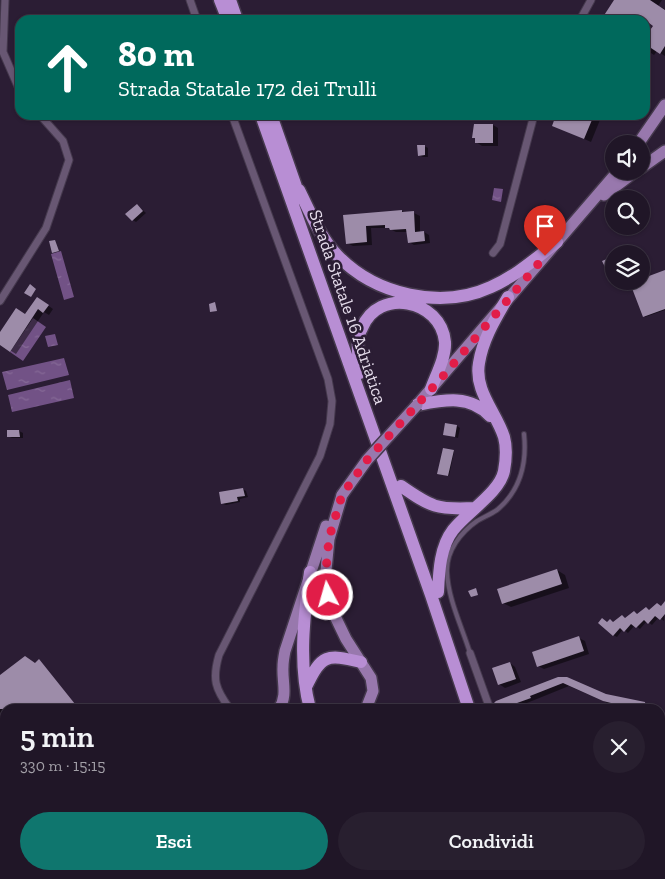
<!DOCTYPE html>
<html lang="it">
<meta charset="utf-8">
<style>
body{margin:0;font-family:"Zilla Slab",serif;background:#281f2f;color:#f1f3f6;height:100vh;display:flex;flex-direction:column;font-size:19px;white-space:nowrap}
*{box-sizing:border-box;margin:0}
p{font-size:16px;color:#a29fa7}
.icon{flex:none;width:28px;height:28px;fill:none;stroke:currentColor;stroke-width:2;stroke-linecap:round;stroke-linejoin:round}
.map{position:relative;flex:1;overflow:hidden}
.side{position:absolute;left:0px;top:704px;width:665px;height:176px;display:flex;flex-direction:column;background:#201627;border-radius:15px 15px 0 0;box-shadow:0 1px 4px #0004,0 0 0 1px #3d3544}
.side>*{flex:none}
.top-card{position:absolute;left:15px;top:15px;width:635px;height:105px;border-radius:15px;box-shadow:0 1px 4px #0004,0 0 0 1px #3d3544;background:#00695c;color:#fff;overflow:hidden}
.buttons{position:absolute;left:605px;top:135px;display:grid;gap:10px}
.buttons a{display:grid;place-items:center;width:45px;height:45px;border-radius:50%;background:#201627;box-shadow:0 1px 4px #0004,0 0 0 1px #3d3544;font-size:25px}
.pin{position:absolute;display:grid;place-items:center;width:42px;height:42px;color:#fff;margin:-51px -21px;border-radius:50% 50% 50% 0;rotate:-45deg;box-shadow:0 0 5px #0007}
.pin .icon{rotate:45deg}
.me{position:absolute;width:55px;margin:-28px;rotate:354deg;stroke-linejoin:round;filter:drop-shadow(0 0 4px #0008)}
.turn{display:flex;align-items:center;gap:18px;height:105px;padding:0 20px;font-size:22px}
.turn .icon{width:65px;height:65px;stroke-width:2.5}
.turn b{display:block;font-size:35px;line-height:42px}
.round{display:grid;place-items:center;flex:none;width:52px;height:52px;border-radius:26px;background:#281f2f}
.head{display:flex;align-items:center;justify-content:space-between;height:85px;padding:0 20px}
h1{font-size:30px;font-weight:600;line-height:38px}
.button{display:flex;gap:10px;margin-top:auto;padding:10px 20px}
.button a{flex:1;height:58px;border-radius:30px;background:#0f766e;color:#fff;font-size:20px;font-weight:600;line-height:58px;text-align:center}
.button a+a{background:#281f2f;color:#f1f3f6}
.map>svg:first-child{display:block}
</style>
<div class="map">
<svg width="665" height="879" viewBox="0 0 665 879">
<defs>
<pattern id="water-ripples" width="26" height="14" patternUnits="userSpaceOnUse" patternTransform="scale(1.25)"><rect width="26" height="14" fill="#725286"/><path d="M2 4q2-2 4 0t4 0M15 11q2-2 4 0t4 0" fill="none" stroke="#866a97"/></pattern>
</defs>
<rect width="100%" height="100%" fill="#2b1d34"/>
<!-- water -->
<path fill="url(#water-ripples)" d="M494,188L503,189L501,202L492,200Z
M61,251L74,297L64,300L51,254Z
M33,318L46,327L23,361L10,352Z
M55,334L58,345L48,347L45,336Z
M64,358L69,375L7,390L2,372Z
M70,380L74,398L12,412L8,395Z"/>
<!-- shadow -->
<path fill="#0007" d="M616,0H662L658,6L665,9V56L657,51L654,55L645,49V39L654,25L648,21L645,25V20H602Z
M558,115H602L591,142L560,128Z
M493,125L498,128V146H482L476,142Z
M424,146L428,148V157H423L419,155Z
M137,205L146,213L136,222L133,220Z
M402,211L405,213H414L420,216V233L424,232L429,235L430,243L414,245L409,242L408,232H396L388,228H371L372,245L353,246L347,243L345,216Z
M665,271V310L645,317L632,284Z
M43,302L53,309L49,315L44,312L16,354L0,344V334Z
M457,426L460,428L458,438L444,434Z
M19,431L23,433V438H12L8,436Z
M453,451L454,452L449,476L440,474Z
M243,489L246,491L248,497L240,499V502L226,505L223,504Z
M557,570L565,575L569,588L511,607L503,603Z
M665,604L664,621L659,617L652,625L647,621L640,629L635,625L628,633L623,629L617,637L613,635L608,623H614L650,611Z
M579,638L585,641L589,654L544,669L538,666Z
M510,663L515,667L521,682L505,688L499,684Z
M0,677L5,709V758L0,752Z
M561,678L605,695L645,703L651,707V709H631L610,704L569,686L512,709H497Z
M660,768L661,776L665,777V784H660Z
M5,821V875H81L84,879H0V825Z
M665,842V853L660,856V845Z
M660,857L665,867V879H656L650,875H660Z
M117,875H141L143,879H120Z
M465,875H480L482,879H467Z
M615,875H636L637,879H616Z"/>
<!-- building -->
<path fill="#9d8ca9" d="M614,0H650L665,10V46L660,54L651,48L645,56V37L653,26L645,20H601Z
M556,115H594L584,139L552,126Z
M474,124H493V143H475V138H472Z
M417,145H425V155L418,156Z
M137,204L143,211L132,221L125,214Z
M402,210V212L414,211L415,232L424,231L425,241L408,243L406,229L390,230L389,228H385V225L366,226L367,242L346,244L343,215Z
M55,240L59,251L52,253L49,241Z
M609,258L612,265L605,267L602,261Z
M665,270V309L643,317L630,283L641,281V279Z
M30,284L36,289L31,297L24,293Z
M37,297L49,305L43,313L38,309L10,352L0,345V332L16,308L25,314Z
M215,302L217,311L210,312L209,304Z
M445,423L457,425L455,437L443,435Z
M7,430H19L20,437H7Z
M443,448L454,450L448,476L437,474Z
M243,488L245,496L237,497L238,501L221,504L219,492Z
M557,569L562,584L502,604L497,589Z
M476,588L478,595L471,597L468,591Z
M665,601V614L660,620L655,616L648,624L644,620L636,628L631,624L624,632L620,628L613,636L598,623L602,618L607,622L610,619L613,622L622,615L625,618L634,611L637,614L646,607L649,610L657,603L661,606Z
M579,636L584,651L537,667L532,652Z
M25,656L35,663L39,659L79,709H0V675Z
M510,662L516,679L498,685L492,668Z
M558,677H567L606,694L645,702L646,709H635L603,701L563,683L530,696L531,698L500,709H496L494,703L496,701Z"/>
<g fill="none" stroke-linecap="round" stroke-linejoin="round">
<!-- lane casing -->
<g stroke="#45394d" stroke-width="6">
<path id="lane" d="M470,653C462,627 448,599 447,572C446,551 461,532 477,521C484,517 491,514 497,510C521,490 527,463 524,434"/>
</g>
<!-- street casing -->
<g stroke="#45394d" stroke-width="9">
<path id="street" d="M5,0L3,52L20,91
M190,0L197,20
M580,20L591,0
M493,253L500,244L534,115
M0,301L46,228L69,160L63,141L40,115
M470,653L490,709
M230,709C215,689 212,679 219,655L320,456L330,424L332,401L328,379L232,115
M546,875L547,879"/>
</g>
<!-- primary casing -->
<g stroke="#45394d" stroke-width="14">
<path id="primary" d="M638,144L665,105
M641,168L665,151
M604,195L636,171
M417,405L618,171
M342,495L329,539L325,581L332,610L346,639L371,678L373,691L366,709
M279,709C288,695 282,682 283,667C283,662 284,656 285,651L326,526
M272,875L279,879
M251,879L257,875"/>
</g>
<!-- highway casing -->
<g stroke="#45394d" stroke-width="15">
<path id="highway" d="M220,0L228,20
M230,0L237,20
M261,115L431,595L469,709
M271,115L300,198
M299,190C310,212 320,237 337,255C375,295 441,310 491,287C516,276 536,258 557,242
M360,373C359,362 357,350 358,339C358,335 360,332 362,328C378,287 441,299 445,342C446,357 436,375 431,389
M417,405C443,400 470,394 490,416
M401,486C431,507 437,510 474,508
M310,572C304,616 298,664 310,709
M438,592C439,571 440,547 453,530C467,512 500,492 504,471C506,460 507,448 504,437C496,412 474,391 479,363C483,338 496,318 508,297
M306,687C322,654 326,654 361,662
M389,875L394,879
M523,875L525,879
M532,875L534,879"/>
</g>
<!-- lane -->
<use href="#lane" stroke="#685773" stroke-width="4"/>
<!-- street -->
<use href="#street" stroke="#685773" stroke-width="7"/>
<!-- primary -->
<use href="#primary" stroke="#9878ad" stroke-width="11"/>
<!-- highway -->
<use href="#highway" stroke="#b88ed4" stroke-width="12"/>
<!-- primary-bridge casing -->
<g stroke="#45394d" stroke-width="14" stroke-linecap="butt">
<path id="primary-bridge" d="M342,495L367,460L417,405"/>
</g>
<!-- primary-bridge -->
<use href="#primary-bridge" stroke="#9878ad" stroke-width="11"/>
</g>
<g fill="none" stroke-linecap="round" stroke-linejoin="round">
<!-- route -->
<path stroke="#e11d48" stroke-width="9" stroke-dasharray="0 16.2" d="M328,595L325,581L329,538L342,495L367,460L444,375L545,256"/>
</g>
<g text-anchor="middle" dominant-baseline="central" stroke-width="5" stroke-linejoin="round" paint-order="stroke">
<!-- street labels -->
<g font-size="18" fill="#e5dceb" stroke="#2b1d34">
<text transform="translate(348 307) rotate(71)">Strada Statale 16 Adriatica</text>
</g>
</g>
</svg>
<div class="buttons">
<a><svg class="icon" aria-label="sound" viewBox="0 0 24 24"><path d="M4 9h4l5-4v14l-5-4H4zM17 9q2 3 0 6"/></svg></a>
<a><svg class="icon" aria-label="search" viewBox="0 0 24 24"><circle cx="10" cy="10" r="6"/><path d="M15 15l6 6"/></svg></a>
<a><svg class="icon" aria-label="layers" viewBox="0 0 24 24"><path d="M12 4l9 5-9 5-9-5zM3 14l9 5 9-5"/></svg></a>
</div>
<div class="pin" style="left:545px;top:256px;background:#d93025"><svg class="icon" aria-label="arrive" viewBox="0 0 24 24"><path d="M6 21V4h12l-3 4 3 4H6"/></svg></div>
<svg class="me" style="left:328px;top:595px" viewBox="-20 -20 40 40"><circle r="17" fill="#e11d48" stroke="#fff" stroke-width="3"/><path d="M0-11L8 9 0 5-8 9z" fill="#fff"/></svg>
<div class="top-card">
<div class="turn"><svg class="icon" aria-label="ahead" viewBox="0 0 24 24"><path d="M12 20V5M6 11l6-6 6 6"/></svg><div><b>80 m</b>Strada Statale 172 dei Trulli</div></div>
</div>
<section class="side">
<div class="head"><div><h1>5 min</h1><p>330 m · 15:15</p></div><a class="round"><svg class="icon" aria-label="close" viewBox="0 0 24 24"><path d="M6 6l12 12M18 6L6 18"/></svg></a></div>
<div class="button"><a>Esci</a><a>Condividi</a></div>
</section>
</div>
